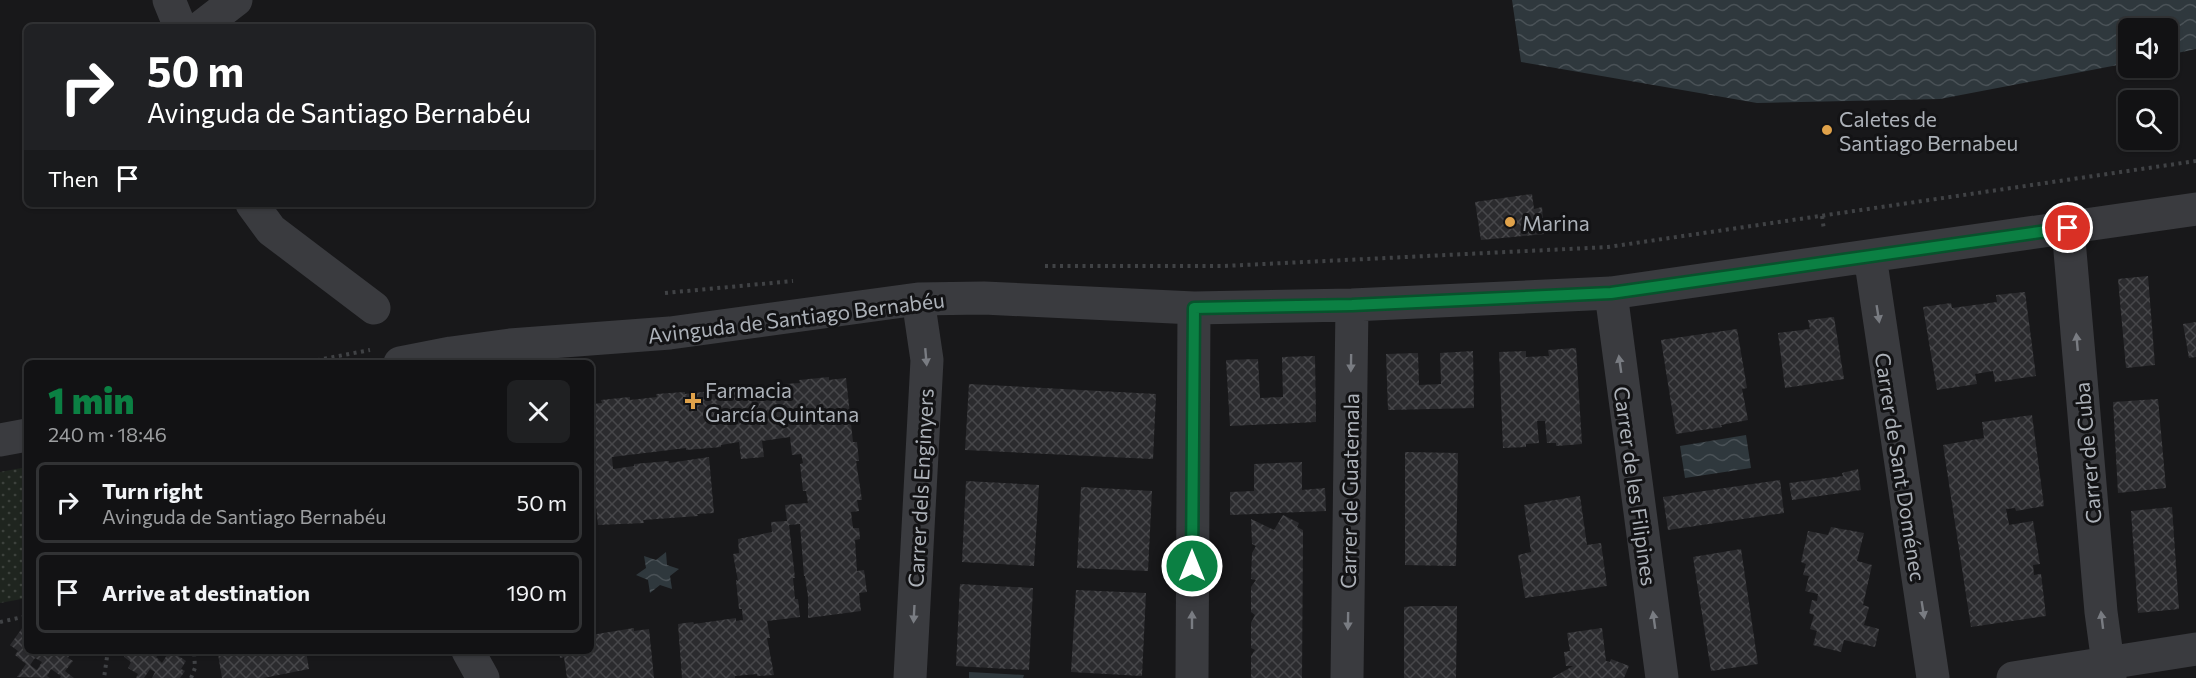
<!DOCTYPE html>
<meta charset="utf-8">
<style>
body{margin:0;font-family:Commissioner,sans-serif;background:#1f2022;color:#f1f3f6;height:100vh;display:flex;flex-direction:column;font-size:22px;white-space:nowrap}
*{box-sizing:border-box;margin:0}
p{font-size:20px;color:#9c9ea0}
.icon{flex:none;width:33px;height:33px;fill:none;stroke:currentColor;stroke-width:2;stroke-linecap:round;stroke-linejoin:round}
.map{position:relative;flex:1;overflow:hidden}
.sheet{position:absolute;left:24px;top:360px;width:570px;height:294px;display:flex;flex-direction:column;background:#121214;border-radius:9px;box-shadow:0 2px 4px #0004,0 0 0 2px #313234}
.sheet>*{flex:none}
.banner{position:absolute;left:24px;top:24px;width:570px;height:183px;border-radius:9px;box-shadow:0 2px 4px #0004,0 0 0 2px #313234;background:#202124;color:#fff;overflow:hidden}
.tools{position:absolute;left:2118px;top:18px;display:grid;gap:12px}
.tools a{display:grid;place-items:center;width:60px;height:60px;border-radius:9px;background:#121214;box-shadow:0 2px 4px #0004,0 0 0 2px #313234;font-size:30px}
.pin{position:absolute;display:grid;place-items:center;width:51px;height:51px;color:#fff;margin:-26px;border:3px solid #fff;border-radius:50%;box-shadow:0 2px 6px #0007}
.me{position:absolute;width:66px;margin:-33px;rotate:0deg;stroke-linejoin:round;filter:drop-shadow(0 0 4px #0008)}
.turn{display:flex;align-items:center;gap:21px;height:126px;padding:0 24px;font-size:27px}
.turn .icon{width:78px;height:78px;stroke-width:2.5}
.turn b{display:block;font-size:42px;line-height:51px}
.then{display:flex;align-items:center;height:57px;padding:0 24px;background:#0003;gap:12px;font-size:22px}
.round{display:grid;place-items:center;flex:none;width:63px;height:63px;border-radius:9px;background:#1f2022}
.head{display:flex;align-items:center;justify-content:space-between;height:102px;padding:0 24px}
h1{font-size:36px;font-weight:800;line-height:45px;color:#0b8043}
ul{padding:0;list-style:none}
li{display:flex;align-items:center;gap:18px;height:81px;margin:0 12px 9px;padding:0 12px;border:3px solid #313234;border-radius:9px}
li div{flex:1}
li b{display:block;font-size:22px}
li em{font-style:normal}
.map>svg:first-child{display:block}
</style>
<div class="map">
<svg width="2196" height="678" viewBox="0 0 2196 678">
<defs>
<pattern id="grass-dots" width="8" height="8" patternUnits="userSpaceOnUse" patternTransform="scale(1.5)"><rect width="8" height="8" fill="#1f251f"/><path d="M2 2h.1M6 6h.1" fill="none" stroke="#3d423d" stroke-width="1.8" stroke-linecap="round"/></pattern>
<pattern id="water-waves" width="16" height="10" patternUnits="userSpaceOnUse" patternTransform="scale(1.5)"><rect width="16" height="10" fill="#2f383d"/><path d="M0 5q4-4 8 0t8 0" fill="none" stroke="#4a5257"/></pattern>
<pattern id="building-cross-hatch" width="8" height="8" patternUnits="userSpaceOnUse" patternTransform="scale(1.5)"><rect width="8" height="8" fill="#2b2b2e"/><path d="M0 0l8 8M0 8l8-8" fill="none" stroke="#47474a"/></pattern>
</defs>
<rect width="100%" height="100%" fill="#18181a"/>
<!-- grass -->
<path fill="url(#grass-dots)" d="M27,467V598L0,603V472Z"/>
<!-- water -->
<path fill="url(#water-waves)" d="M1512,0H2196V49L2168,55V28H2128V63L1940,99L1757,103L1521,62Z
M1746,435L1751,468L1685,478L1680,446Z
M666,552L667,565L679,569L670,576L672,589L660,585L650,593L648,580L636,575L646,568L644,556L656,560Z
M969,672L1024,675L1023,678H969Z"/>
<!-- building -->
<path fill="url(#building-cross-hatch)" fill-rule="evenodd" d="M1532,194L1534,209L1542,207L1544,234L1481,240L1475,202Z
M2148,276L2155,365L2126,368L2118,279Z
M2025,292L2036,376L1995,382L1993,371L1975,374L1977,384L1937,390L1923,307L1951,303L1952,308L1997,302L1996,295Z
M1834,317L1844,379L1785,388L1778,333L1810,329L1808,320Z
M2196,322V357L2189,358L2183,324Z
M1737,329L1747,388L1742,389L1748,420L1721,425L1722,427L1676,434L1661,340Z
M1576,348L1582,444L1556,446V443H1547L1545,421H1537L1539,443L1526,444V447L1503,448L1499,352L1526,351V357L1549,356L1548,350Z
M1473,351L1474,408L1388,410L1386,354L1418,353L1419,385L1441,384L1440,353Z
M1315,356L1316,422L1230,426L1226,360L1258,359L1260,398L1283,397L1282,357Z
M829,377V380L846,378L853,442H857L859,461H856L862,500H857L859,511L851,512L853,528H859L860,539L855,540L857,571L864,570L867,592L859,593L861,611L808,618V597L805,576H804L800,524L789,525L795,578H793L795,599H798L800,617L767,621L770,638H767L774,675L757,676V674L735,676V678H682L678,624L693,622L694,624L736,618V621L743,620L742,609H739L736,580L738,581L733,554L739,553L738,539L772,532L771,522L787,521L785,505L808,503L806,491H803L800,464L803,463L801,454L792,455L790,437L762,441L764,457L741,459L739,442L721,445V447L686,450V448L612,457L613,469L634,466V464L669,461V463L709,457L714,513L697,514L698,516L643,520L644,523L598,525L591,458V404L602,403L601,400L630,397V400L657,397L656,394L685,392V394L711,391V389L739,386V389L757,387V401L788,399L785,384L800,383L799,380Z
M969,384L1156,394L1153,459L965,450Z
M2158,399L2166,488L2118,493L2113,402Z
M2032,415L2044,506L2016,511L2015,508L2006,509L2009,525L2033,521L2040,564L2033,565L2034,575L2041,574L2046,616L1971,627L1943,445L1984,438L1982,422Z
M1405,452L1458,453L1456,566L1405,565Z
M1302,462V490L1325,488L1326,511L1230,515V492L1254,491V464Z
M1858,469L1861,490L1792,500L1789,483L1843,476L1842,473Z
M1780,480L1784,513L1668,530L1663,497Z
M966,481L1039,485L1034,566L962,562Z
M1081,487L1152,491L1148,571L1077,568Z
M1580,496L1587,545L1601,543L1607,586L1525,598L1518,555L1531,552L1524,505Z
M2172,507L2179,609L2138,613L2131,511Z
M1283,515L1299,523L1297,527L1303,530L1302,678H1251V656L1255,650L1251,648V623L1255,615L1251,612V587L1256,580L1251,579L1252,553L1256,546L1252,544L1251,519L1274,530Z
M1831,527L1864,533L1857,561L1872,565L1863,605L1869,607L1864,625L1879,629L1875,647L1844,640L1841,652L1813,645L1817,631L1810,629L1814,615L1809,613L1812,600L1817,601L1818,594L1805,591L1809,576L1803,575L1806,564L1801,562L1808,531L1828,535Z
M1741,549L1758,664L1711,671L1693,557Z
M960,584L1033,588L1029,670L956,666Z
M1076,590L1146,593L1142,676L1071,672Z
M1415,606H1457L1456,678H1404V607Z
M25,624H27V651H71L68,658L73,661L65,671L74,678H60L61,676L51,669L47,676L50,678L17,677L26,664L15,655L18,651L10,645ZM35,658L42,662L37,670L30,665Z
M634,628V631L649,629L654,678H567L564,657L560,658L559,651H591V635Z
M1602,628L1606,661L1610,662L1611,659L1629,666L1624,678H1552L1573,666H1566L1564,652L1570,651L1567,633Z
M127,651H175L174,653L186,661L181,669L185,671L180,678H152L155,672L150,669L144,678H136L138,674L128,668L131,662L124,657ZM162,652L167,655L162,663L156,657Z
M235,651H306L309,669L263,678H222L218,654Z"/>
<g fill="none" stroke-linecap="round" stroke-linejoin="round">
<!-- path -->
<path stroke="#404245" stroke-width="4" stroke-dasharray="3 4.5" stroke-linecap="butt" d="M1822,216L1824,230
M1045,266H1224L1608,247L2196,161
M665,293L793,281
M302,363L370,350
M0,622L27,616
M103,651L107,657L104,678
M191,678L195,668L194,651"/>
<!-- minor -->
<path stroke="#3a3b3f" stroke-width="33" d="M169,0L180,27
M201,27L236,0
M252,204L271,230L374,308
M2068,228L2101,612L2110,678
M1870,256L1933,678
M1611,293L1662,678
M400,363L451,353L510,345L670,333L918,299L984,298L1194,308L1352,305L1611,293L2196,209
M0,440L27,435
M468,651L483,678
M910,678L927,360L918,299
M1192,678L1194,308
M1347,678L1352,305
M2013,678L2196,649"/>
</g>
<!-- one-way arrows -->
<defs><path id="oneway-solid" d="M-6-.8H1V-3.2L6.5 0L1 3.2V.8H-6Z" transform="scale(1.5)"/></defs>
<g fill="#797c82">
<use href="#oneway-solid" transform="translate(1878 314) rotate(81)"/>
<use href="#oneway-solid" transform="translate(2077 342) rotate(-95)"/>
<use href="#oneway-solid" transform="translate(926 357) rotate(85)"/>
<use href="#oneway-solid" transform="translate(1351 363) rotate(91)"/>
<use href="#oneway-solid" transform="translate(1620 364) rotate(-98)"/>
<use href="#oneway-solid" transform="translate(1923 610) rotate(81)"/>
<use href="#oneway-solid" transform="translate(914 614) rotate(93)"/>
<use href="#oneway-solid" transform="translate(1192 620) rotate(-90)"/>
<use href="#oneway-solid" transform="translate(1654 620) rotate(-98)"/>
<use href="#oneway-solid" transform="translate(2102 620) rotate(-97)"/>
<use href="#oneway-solid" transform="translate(1348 621) rotate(91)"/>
</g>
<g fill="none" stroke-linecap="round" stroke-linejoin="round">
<!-- route casing -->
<g stroke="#07532c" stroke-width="15">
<path id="route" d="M1192,566L1194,308L1352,305L1611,293L2068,228"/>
</g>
<!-- route -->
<use href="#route" stroke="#0b8043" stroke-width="10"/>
</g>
<!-- markers -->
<g fill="#e0a24a" stroke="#131315" stroke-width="2">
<circle cx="1827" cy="130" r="6"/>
<circle cx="1510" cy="222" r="6"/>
<path d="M690 392h6v6h6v6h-6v6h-6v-6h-6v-6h6z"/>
</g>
<g text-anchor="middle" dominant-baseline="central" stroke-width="6" stroke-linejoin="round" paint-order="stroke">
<!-- poi labels -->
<g font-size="21" fill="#acb1b8" stroke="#131315" text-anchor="start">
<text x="1839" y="118">Caletes de<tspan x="1839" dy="24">Santiago Bernabeu</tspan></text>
<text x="1522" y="222">Marina</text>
<text x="705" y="389">Farmacia<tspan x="705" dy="24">García Quintana</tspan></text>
</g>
<!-- street labels -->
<g font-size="21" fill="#acb1b8" stroke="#131315">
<text transform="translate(796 317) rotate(-7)">Avinguda de Santiago Bernabéu</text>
<text transform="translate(2087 453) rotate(-95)">Carrer de Cuba</text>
<text transform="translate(1901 467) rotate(81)">Carrer de Sant Doménec</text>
<text transform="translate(1636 486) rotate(82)">Carrer de les Filipines</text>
<text transform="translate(920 488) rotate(-87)">Carrer dels Enginyers</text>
<text transform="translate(1349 491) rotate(-89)">Carrer de Guatemala</text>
</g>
</g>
</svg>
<div class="tools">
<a><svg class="icon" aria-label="sound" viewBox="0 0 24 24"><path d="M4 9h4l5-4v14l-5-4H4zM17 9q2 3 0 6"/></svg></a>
<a><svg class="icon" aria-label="search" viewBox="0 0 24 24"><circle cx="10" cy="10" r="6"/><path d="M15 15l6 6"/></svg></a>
</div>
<div class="pin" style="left:2068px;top:228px;background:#d93025"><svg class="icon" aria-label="arrive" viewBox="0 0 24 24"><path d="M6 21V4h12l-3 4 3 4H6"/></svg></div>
<svg class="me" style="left:1192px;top:566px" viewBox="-20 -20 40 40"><circle r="17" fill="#0b8043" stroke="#fff" stroke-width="3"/><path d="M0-11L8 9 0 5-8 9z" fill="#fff"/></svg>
<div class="banner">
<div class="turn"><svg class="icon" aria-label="right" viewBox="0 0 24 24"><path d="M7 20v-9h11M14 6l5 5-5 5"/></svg><div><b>50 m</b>Avinguda de Santiago Bernabéu</div></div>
<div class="then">Then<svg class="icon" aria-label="arrive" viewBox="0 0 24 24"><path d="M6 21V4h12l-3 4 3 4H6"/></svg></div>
</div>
<section class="sheet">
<div class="head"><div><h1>1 min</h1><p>240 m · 18:46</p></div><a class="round"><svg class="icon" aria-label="close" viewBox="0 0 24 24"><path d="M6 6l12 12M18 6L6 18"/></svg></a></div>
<ul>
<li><svg class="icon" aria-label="right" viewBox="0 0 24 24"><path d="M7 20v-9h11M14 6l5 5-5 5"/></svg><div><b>Turn right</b><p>Avinguda de Santiago Bernabéu</p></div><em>50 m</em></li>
<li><svg class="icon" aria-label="arrive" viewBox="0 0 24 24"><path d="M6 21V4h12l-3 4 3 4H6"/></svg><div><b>Arrive at destination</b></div><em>190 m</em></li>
</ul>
</section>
</div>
